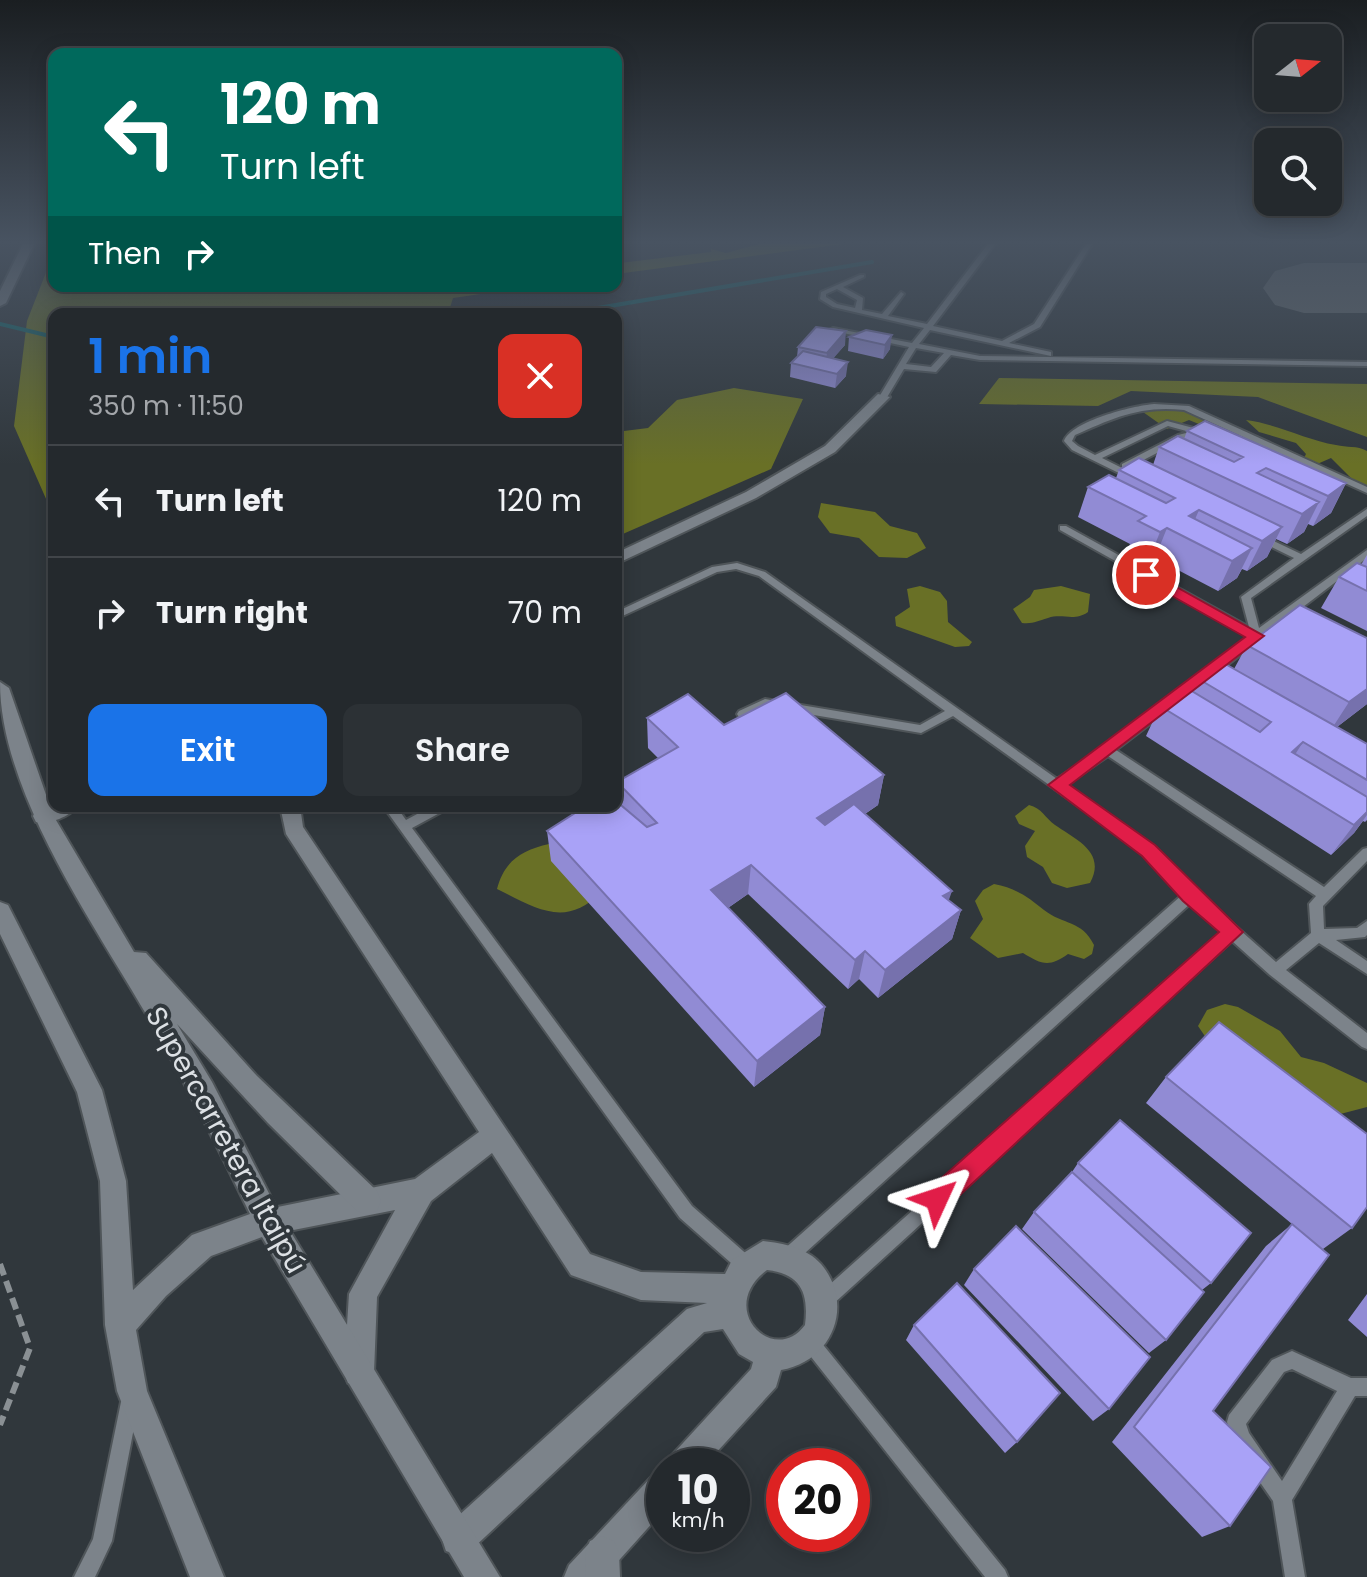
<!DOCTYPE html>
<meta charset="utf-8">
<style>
body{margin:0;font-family:Poppins,sans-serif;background:#2c3135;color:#f1f3f6;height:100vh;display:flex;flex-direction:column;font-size:30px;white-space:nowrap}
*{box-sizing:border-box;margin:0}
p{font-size:26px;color:#a3a6aa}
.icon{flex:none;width:44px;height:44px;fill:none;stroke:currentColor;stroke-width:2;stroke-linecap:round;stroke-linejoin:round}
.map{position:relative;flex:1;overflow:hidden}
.drawer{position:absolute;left:48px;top:308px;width:574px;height:504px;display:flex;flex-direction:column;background:#24292d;border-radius:16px;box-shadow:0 4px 20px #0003,0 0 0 2px #414549}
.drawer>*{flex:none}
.banner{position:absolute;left:48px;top:48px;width:574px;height:244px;border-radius:16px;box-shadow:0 4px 20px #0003,0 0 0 2px #414549;background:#00695c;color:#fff;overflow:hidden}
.needle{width:52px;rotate:73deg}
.fabs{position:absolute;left:1254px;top:24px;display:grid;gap:16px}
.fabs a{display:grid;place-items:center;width:88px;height:88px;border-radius:16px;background:#24292d;box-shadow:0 4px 20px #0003,0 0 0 2px #414549;font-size:40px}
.speed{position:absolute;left:646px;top:1448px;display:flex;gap:16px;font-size:40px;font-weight:700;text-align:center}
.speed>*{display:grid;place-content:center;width:104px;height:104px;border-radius:50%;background:#24292d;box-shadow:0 4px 20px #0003,0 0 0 2px #414549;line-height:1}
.speed small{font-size:20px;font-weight:400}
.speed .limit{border:12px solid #d22;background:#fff;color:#111}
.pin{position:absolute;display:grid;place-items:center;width:68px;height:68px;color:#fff;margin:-34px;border:4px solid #fff;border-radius:50%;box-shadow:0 2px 8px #0007}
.me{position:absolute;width:88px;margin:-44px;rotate:48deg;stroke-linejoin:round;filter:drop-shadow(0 0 6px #0008)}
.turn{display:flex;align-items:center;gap:28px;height:168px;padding:0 40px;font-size:36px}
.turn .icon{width:104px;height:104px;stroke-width:2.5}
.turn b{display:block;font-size:56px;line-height:68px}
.then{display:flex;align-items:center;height:76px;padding:0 40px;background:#0003;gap:16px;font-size:30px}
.round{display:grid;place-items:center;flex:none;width:84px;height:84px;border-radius:16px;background:#2c3135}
.headline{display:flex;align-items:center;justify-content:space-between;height:136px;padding:0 40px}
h1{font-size:48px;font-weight:600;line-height:60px;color:#1a73e8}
.button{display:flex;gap:16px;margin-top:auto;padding:16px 40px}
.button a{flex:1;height:92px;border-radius:16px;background:#1a73e8;color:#fff;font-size:32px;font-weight:600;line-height:92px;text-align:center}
.button a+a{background:#2c3135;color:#f1f3f6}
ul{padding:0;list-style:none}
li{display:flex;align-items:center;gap:24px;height:112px;padding:0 40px;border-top:2px solid #414549}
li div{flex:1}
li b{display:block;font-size:30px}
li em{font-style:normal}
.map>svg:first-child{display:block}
</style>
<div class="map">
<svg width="1367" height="1577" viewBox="0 0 1367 1577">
<rect width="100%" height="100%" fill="#30373c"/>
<!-- forest -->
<path fill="#697026" d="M759,244H843L616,274V264L620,263L711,252V249L726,253Z
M54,252V286H535L453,298L448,314H54V517L14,426L27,321Z
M999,378L1367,384V437L1258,397L1131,391L1098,406L979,404Z
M734,388L803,399L771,469L616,537V432L648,428L677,400Z
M1162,407L1186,410L1237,433L1233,438L1189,420L1167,429L1143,412Z
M1246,420C1277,424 1306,440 1336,445C1347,448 1357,445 1367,451V486L1354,481L1331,458L1315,465L1303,460L1306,454L1296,443L1259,432Z
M821,503L875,512L890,526L917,533L926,548L907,558L879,557L859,538L830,533L818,517Z
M920,586L940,592L947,601L948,622L972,642L969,646L955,647L896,626L895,617L910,607L907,589Z
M1061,586L1090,594L1088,612C1074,622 1063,613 1048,618C1037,621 1034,624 1022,623L1013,609L1030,597L1034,590Z
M1029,805C1042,808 1045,818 1055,825C1075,839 1107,852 1090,883L1067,888L1052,883L1043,867L1027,857L1025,846L1035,831L1019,824L1015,816Z
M549,844L601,892C566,929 535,908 497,889C504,861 522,850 549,844Z
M994,884C1016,888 1028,897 1044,910C1063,925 1082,920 1094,945L1092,954L1084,959L1068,954C1049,968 1041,964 1023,953L998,958L970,938L983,919L975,901L983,890Z
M1225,1004L1238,1007L1280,1031L1301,1057L1324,1063L1367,1083V1107L1329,1117L1219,1057L1198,1026L1207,1010Z"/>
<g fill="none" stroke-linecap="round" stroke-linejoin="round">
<!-- stream -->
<path stroke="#126469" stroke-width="4" d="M562,314L872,262
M0,324L54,337"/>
<!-- runway -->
<path fill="#60666a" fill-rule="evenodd" d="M1304,263H1367V313H1304L1275,305L1263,288L1275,271Z"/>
<!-- lane casing -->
<g stroke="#4f5559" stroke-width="4">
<path id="lane" d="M988,244H995L933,326L1002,341L1034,324L1086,244H1092L1040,327L1009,343L1051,352V356L930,330L919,344L980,356L1367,362V366L980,360L951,355L936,372L904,369L886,399H880L879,397L909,347L829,330L833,328L912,343L924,328L833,307L820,299L821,292L860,275H864V277L843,287L863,298L862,310L882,314L901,292L904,294L888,316L927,324ZM837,289L857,300L855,308L837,304L826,297V294ZM916,348L944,353L931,367L906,364Z
M1154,404L1189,406L1367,487V493L1184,410C1141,405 1113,418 1075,435L1072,441L1078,446L1095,455L1167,421L1201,430L1203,433L1184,439L1128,468H1123L1135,474V478H1129L1072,450L1064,441C1072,421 1132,406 1154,404ZM1168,426L1190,432L1178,435L1122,464V468L1102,458Z
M1367,509V516L1251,598L1259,628L1367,550V558L1116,750L1324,887L1363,849L1367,848V861L1323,906L1324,929L1357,928L1367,921V935L1365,937L1336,940L1367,961V974L1319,943L1286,970L1367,1033V1049L1362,1047L1270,975L1232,941L831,1306L825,1309L819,1306L816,1300L819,1294L1223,933L1191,903L794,1263L788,1265L782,1263L780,1257L782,1251L1183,894L1144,853L953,716L921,733L766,707L747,717H739L737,714L739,711L765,699L920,725L945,711L759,576L736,569L717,572L616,619V612L712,567L737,563L765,572L1057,779L1104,747L1249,636L1060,530V526H1066L1249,627L1241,597L1294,558L1257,540V536H1263L1301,554ZM1108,756L1316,896L1309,904L1311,933L1276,962L1204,898L1152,847L1066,785Z
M383,806H396L406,820L432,806H449L447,809L412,828L692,1206L751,1258L753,1264L751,1270L745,1272L739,1270L680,1218Z
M810,1333L816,1336L1005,1570L1008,1577H985L804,1348L801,1342L804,1336Z
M1292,1351L1351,1378H1367V1396H1355L1292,1500L1305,1577H1285L1273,1501L1234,1445L1227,1422L1229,1415L1272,1360ZM1292,1369L1337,1391L1282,1481L1249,1433L1246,1424L1284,1372Z
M130,1393L136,1396L139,1402L112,1541L95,1577H74L93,1539L121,1402L124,1396Z"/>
</g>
<!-- street casing -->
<g stroke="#4f5559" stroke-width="4">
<path id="street" d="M878,394L890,397L835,452L756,498L616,564V553L746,492L825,446Z
M54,803V806H77C70,817 48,825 36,822L33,816L36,810Z
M280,806H300L303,827L590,1254L641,1272L725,1274L732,1260L763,1241C783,1243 807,1248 821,1264C855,1304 833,1361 781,1370L776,1387L704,1466H667L672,1455L751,1369L753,1362L739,1354L723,1329L704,1332L470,1551L458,1555L446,1551L442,1539L446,1527L687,1309L707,1303L641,1300L571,1275L492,1153L431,1201L377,1297L374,1372L370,1383L359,1387L348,1383L344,1372L349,1294L395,1210L268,1235L258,1231L254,1221L258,1211L415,1179L479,1132L286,834ZM767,1270C801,1274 809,1293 805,1325C774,1367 715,1309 767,1270Z
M664,1470V1510L604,1577H564L569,1565L653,1475Z"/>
</g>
<!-- secondary casing -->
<g stroke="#4f5559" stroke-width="4">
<path id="secondary" d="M23,244H34L6,303L0,306V291Z
M0,682L9,688L53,815L134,952L146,953L257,1076L377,1191L381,1201L377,1211L367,1215L357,1211L268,1123L177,1024L212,1082L278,1211L500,1577H464L262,1237L211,1256L166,1296L136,1330L147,1391L224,1577H190L117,1391L105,1325L100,1181L77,1092L0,934V902L8,905L102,1090L126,1181L133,1290L192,1235L250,1214C218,1147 185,1083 149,1019C94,924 0,792 0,682Z
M602,1536L614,1541L619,1553L620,1577H586L585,1553L590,1541Z"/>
</g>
<!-- path -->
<path stroke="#8a9094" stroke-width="6" stroke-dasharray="12 6" stroke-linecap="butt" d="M0,1264L30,1348L0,1425"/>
<!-- lane -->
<use href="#lane" fill="#7c838a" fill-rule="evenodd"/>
<!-- street -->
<use href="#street" fill="#7c838a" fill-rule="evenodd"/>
<!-- secondary -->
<use href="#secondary" fill="#7c838a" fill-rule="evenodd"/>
</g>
<!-- wall -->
<path fill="#918bd4" d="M866,330L890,349L883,359L848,351L849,337Z
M845,345L833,358L846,376L835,388L790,377L791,363L797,357L798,347Z
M1187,431L1346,483L1331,513L1313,526L1308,524L1304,532L1287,544L1276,539L1267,557L1247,571L1242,569L1237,578L1218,591L1155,558L1148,562L1127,551L1130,544L1078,517L1088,487L1116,478L1119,470L1153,465L1159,447L1184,439Z
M1367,555V631L1321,608L1339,577L1361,565Z
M1247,645L1367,704L1337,727L1367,744V820L1365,822L1363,821L1354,833L1331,855L1146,736L1160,706L1191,690L1197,678L1234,669Z
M647,718L724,725L884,775L878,805L865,814L949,900L961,910L952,939L878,998L859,979L848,989L748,894L728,908L825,1007L820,1035L754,1087L551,861L547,831L618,803L617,782L658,758L648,748Z
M1166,1077L1352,1228L1323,1249L1213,1411L1230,1526L1202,1537L1112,1442L1266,1246L1292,1224L1146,1103Z
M1078,1163L1211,1283L1202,1290L1166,1340L1149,1353L1022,1229L1034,1212L1072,1172Z
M974,1269L1109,1409L1093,1421L964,1285Z
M1367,1294V1337L1348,1320Z
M914,1325L1017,1442L1005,1453L906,1340Z"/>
<!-- shaded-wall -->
<path fill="#7671ad" d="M846,331L845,345L825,368L827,353Z
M892,335L890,349L883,359L885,345Z
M848,362L846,376L835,388L837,374Z
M1346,483L1331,513L1313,526L1328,496Z
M1319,502L1304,532L1287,544L1302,514Z
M1199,510L1187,538L1189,516Z
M1282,527L1267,557L1247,571L1262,541Z
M1167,528L1155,558L1148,562L1160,532Z
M1252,548L1237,578L1218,591L1232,561Z
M1367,689V704L1329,733L1349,702Z
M1303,742L1284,772L1292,752Z
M884,775L878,805L812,849L817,818Z
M1367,812V815L1354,833L1331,855L1354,825Z
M751,865L748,894L710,920L711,890Z
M952,891L942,920L943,896Z
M961,910L952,939L878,998L885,970Z
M865,951L859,979L848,989L855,960Z
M825,1007L820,1035L754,1087L757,1061Z"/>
<!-- building -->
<path fill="#a9a2f7" stroke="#7671ad" stroke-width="2" d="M816,327L846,331L827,353L798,347Z
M866,330L892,335L885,345L849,337Z
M803,351L848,362L837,374L791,363Z
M1205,421L1346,483L1328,496L1266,468L1257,473L1319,502L1302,514L1159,447L1178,436L1234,462L1243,457L1187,431Z
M1139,458L1282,527L1262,541L1199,510L1189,516L1252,548L1232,561L1167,528L1160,532L1138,521L1146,516L1088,487L1109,475L1166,503L1175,498L1119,470Z
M1357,563L1367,567V591L1339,577Z
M1300,605L1367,638V689L1349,702L1247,645Z
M1220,661L1367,744V780L1303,742L1292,752L1367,797V812L1354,825L1160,706L1185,687L1260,732L1271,722L1197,678Z
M786,693L884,775L817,818L825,825L854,804L952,891L943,896L961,910L885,970L865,951L855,960L751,865L711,890L825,1007L757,1061L547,831L586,806H616V801L647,827L657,823L617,782L678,747L647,718L688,694L724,725Z
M1219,1022L1367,1134V1207L1352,1228L1166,1077Z
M1120,1120L1251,1233L1211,1283L1078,1163Z
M1072,1172L1204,1292L1166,1340L1034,1212Z
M1292,1224L1329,1255L1213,1411L1271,1467L1230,1526L1134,1427Z
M1016,1226L1150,1357L1109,1409L974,1269Z
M957,1283L1060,1393L1017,1442L914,1325Z"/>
<!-- sky -->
<linearGradient id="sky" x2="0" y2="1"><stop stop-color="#1a1e21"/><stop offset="0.52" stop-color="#485361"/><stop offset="1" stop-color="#485361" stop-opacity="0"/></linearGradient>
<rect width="1367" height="465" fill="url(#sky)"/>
<!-- route -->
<path fill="#e11d48" stroke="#92132f" stroke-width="2" d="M1146,570L1264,636L1070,785L1155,845L1243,932L946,1208L937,1212L928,1208L924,1199L928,1190L1219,932L1183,901L1142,856L1048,785L1245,637L1140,578V571Z"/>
<g text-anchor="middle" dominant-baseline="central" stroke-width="8" stroke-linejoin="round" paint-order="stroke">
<!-- near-street labels -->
<g font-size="28" fill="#dde1e5" stroke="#30373c">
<text transform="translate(226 1140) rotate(61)">Supercarretera Itaipú</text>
</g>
</g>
</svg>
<div class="fabs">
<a><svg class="needle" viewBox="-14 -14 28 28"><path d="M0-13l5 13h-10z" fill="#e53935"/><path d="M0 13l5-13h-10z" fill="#a3a6aa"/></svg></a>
<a><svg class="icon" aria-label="search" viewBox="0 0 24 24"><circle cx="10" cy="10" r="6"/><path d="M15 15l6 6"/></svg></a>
</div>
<div class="speed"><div>10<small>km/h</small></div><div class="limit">20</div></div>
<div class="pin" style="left:1146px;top:575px;background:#d93025"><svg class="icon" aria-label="arrive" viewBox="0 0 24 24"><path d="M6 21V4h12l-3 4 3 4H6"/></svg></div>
<svg class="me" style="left:937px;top:1199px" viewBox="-20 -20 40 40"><path d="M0-17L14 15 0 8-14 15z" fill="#e11d48" stroke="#fff" stroke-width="4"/></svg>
<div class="banner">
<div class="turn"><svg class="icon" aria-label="left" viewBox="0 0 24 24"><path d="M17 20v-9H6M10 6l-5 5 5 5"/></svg><div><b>120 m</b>Turn left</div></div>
<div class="then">Then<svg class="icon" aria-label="right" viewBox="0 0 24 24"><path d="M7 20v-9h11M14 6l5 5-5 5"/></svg></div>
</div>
<section class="drawer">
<div class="headline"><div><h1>1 min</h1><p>350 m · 11:50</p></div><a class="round" style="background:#d93025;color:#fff"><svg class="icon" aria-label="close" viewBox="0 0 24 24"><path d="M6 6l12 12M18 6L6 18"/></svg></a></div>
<ul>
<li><svg class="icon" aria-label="left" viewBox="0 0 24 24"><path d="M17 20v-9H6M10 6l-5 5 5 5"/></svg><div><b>Turn left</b></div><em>120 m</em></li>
<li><svg class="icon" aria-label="right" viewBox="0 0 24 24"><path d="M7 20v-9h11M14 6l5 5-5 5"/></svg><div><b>Turn right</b></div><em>70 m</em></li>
</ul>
<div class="button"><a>Exit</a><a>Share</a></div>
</section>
</div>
